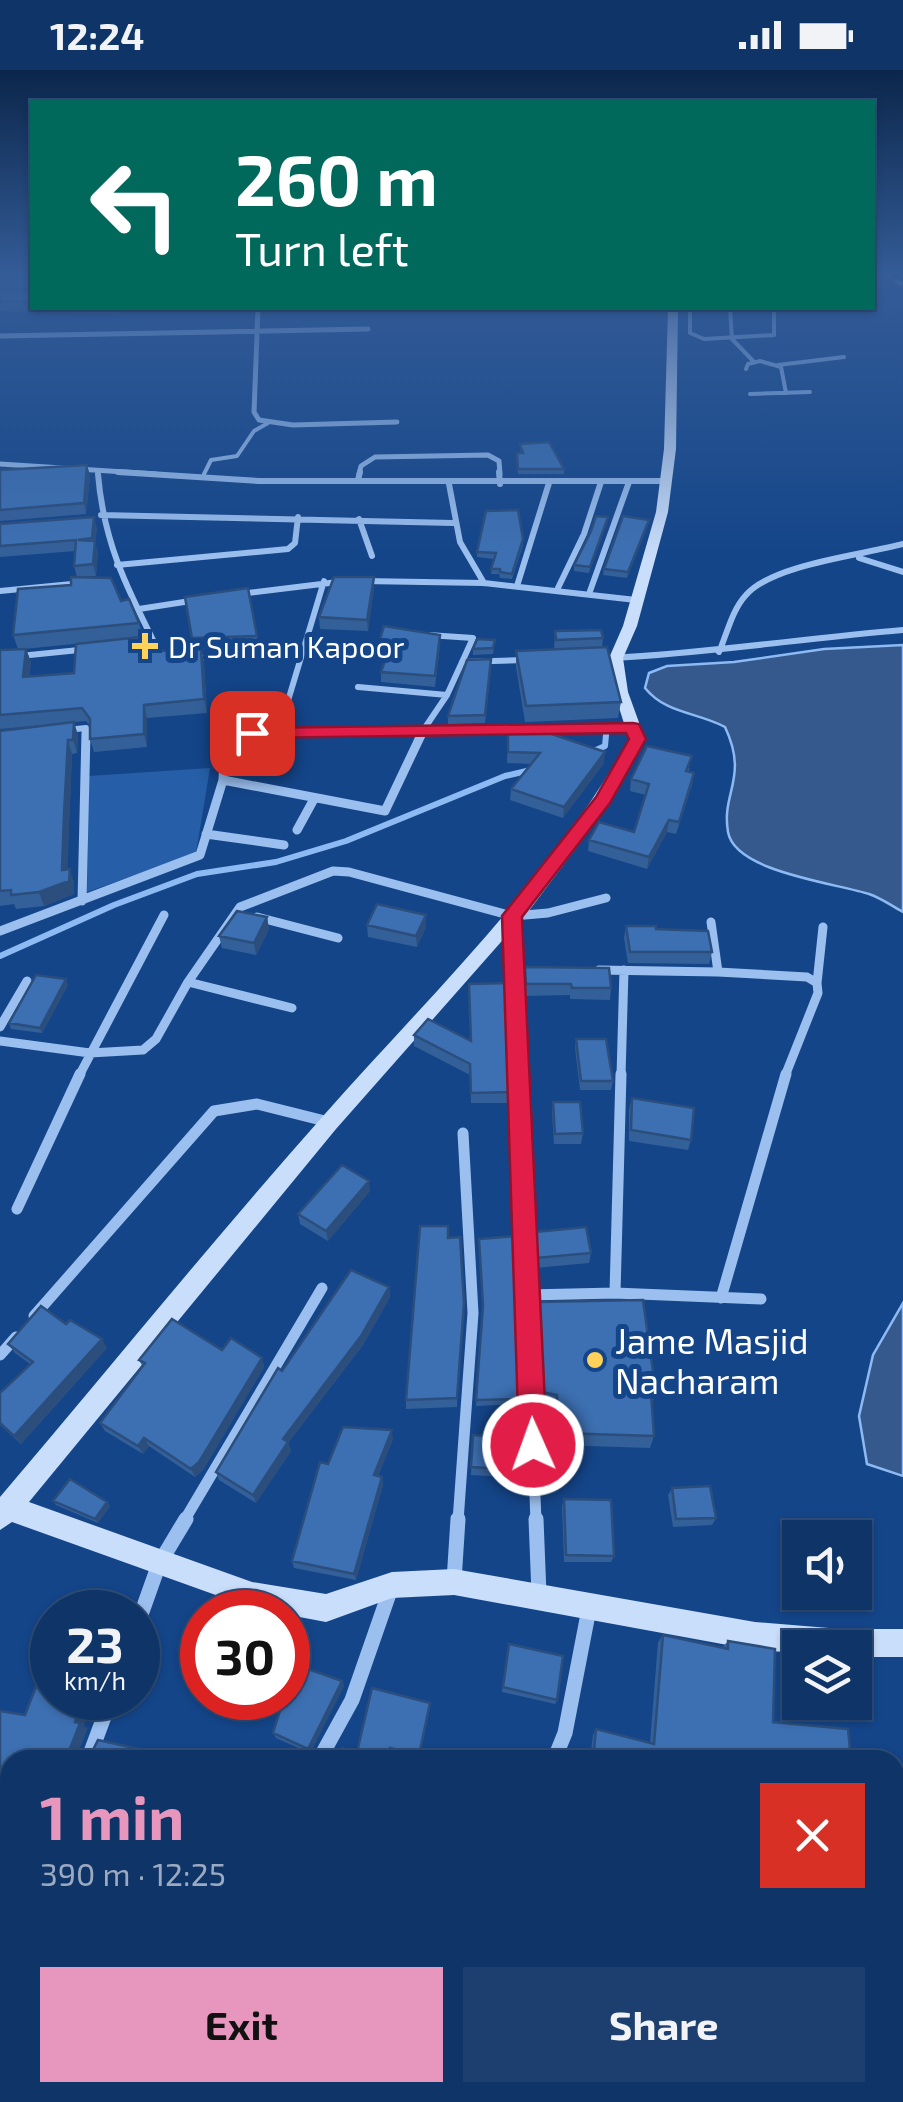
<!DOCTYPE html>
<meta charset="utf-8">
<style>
body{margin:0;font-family:"Exo 2",sans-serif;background:#1d3f70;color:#f1f3f6;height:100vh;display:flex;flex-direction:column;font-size:38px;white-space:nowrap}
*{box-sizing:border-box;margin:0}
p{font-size:32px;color:#9baac0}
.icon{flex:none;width:55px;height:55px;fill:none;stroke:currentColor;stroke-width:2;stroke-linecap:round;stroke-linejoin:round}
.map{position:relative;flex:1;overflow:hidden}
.side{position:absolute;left:0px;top:1680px;width:905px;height:352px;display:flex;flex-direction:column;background:#0f3467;border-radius:30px 30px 0 0;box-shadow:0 2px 8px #0004,0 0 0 2px #2f4f7b}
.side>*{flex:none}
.top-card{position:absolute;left:30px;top:30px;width:845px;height:210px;border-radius:0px;box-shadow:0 2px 8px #0004,0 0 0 2px #2f4f7b;background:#00695c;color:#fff;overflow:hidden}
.fabs{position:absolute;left:782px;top:1450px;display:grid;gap:20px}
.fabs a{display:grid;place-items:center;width:90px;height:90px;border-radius:0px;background:#0f3467;box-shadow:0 2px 8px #0004,0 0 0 2px #2f4f7b;font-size:50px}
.speed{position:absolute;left:30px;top:1520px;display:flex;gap:20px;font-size:50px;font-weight:700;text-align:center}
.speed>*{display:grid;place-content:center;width:130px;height:130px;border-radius:50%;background:#0f3467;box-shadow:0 2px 8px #0004,0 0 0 2px #2f4f7b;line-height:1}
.speed small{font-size:25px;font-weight:400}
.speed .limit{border:15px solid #d22;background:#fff;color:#111}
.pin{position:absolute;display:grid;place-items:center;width:85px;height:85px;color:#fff;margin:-42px;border-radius:20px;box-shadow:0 5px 15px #0006}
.me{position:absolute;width:110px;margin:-55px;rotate:358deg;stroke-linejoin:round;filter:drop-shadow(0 0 8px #0008)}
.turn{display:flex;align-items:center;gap:35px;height:210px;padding:0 40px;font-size:45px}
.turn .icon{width:130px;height:130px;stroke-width:2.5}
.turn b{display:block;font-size:70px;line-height:85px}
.round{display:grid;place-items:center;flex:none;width:105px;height:105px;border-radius:0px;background:#1d3f70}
.overview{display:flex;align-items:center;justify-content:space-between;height:170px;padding:0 40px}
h1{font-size:60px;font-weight:700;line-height:75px;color:#e797bd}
.action{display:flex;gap:20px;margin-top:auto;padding:20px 40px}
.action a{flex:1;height:115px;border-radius:0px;background:#e797bd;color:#111;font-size:40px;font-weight:700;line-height:115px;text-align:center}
.action a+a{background:#1d3f70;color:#f1f3f6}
.status{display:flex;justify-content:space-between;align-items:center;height:70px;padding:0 50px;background:#0f3467;direction:ltr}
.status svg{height:28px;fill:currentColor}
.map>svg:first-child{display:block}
</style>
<div class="status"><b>12:24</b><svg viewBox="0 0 49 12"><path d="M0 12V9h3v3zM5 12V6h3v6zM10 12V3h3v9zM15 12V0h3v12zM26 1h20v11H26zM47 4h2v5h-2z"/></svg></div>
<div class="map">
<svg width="903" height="2032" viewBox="0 0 903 2032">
<rect width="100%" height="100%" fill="#144589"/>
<!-- green -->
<path fill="#265fa8" d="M210,698L196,783L87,822L89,706Z"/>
<!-- water -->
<path fill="#35598c" stroke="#8dbaf2" stroke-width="2.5" d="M903,575V842C892,836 881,828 869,824C835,813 735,802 728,762C721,722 749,708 725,657C697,642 666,644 645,618L649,603L667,596L734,592L824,579Z
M903,1233V1406L867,1394L859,1346L873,1285Z"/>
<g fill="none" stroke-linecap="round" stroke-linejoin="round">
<!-- stream -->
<path stroke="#8dbaf2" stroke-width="6" d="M587,684L605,676L606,665
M0,886L114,835L197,804L276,792L346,771L505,706L535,699"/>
<!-- lane -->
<path stroke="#9bc0ef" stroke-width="4" d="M690,238V263L704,269L774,265V238
M730,238L732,269L754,292
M778,295L844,287
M746,299L748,294L760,291L781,297L786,323
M750,324L810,322
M204,404L211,390L237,386L254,361L268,353"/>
<!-- street-far4 -->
<path stroke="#9bc0ef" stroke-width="5" d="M258,238L254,342L259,350L293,355L397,352
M0,266L368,259
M0,394L156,404
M359,404L361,396L375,387L488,385L499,391L500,404"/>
<!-- street-far3 -->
<path stroke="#9bc0ef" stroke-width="6" d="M118,402L259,411H666
M499,402L500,414
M98,404C104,477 130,524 162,588
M358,410L360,402
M449,414L460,472L484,513
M101,445L453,453
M359,449L372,486
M859,488L903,502
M117,495L288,479L295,473L298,447
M363,511L484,513L636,530
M517,516L549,413
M557,520L584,464L601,412
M0,521L82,513
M239,524L346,511
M589,524L629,412
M139,539L197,530
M719,582C727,564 732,540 746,525C773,494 863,485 903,474
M0,588L89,579
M612,588C710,583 805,568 903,560
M193,589L238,584
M462,592L526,590
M358,617L447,625
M66,660L86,658V665
M278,664L324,511
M225,665L633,658
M420,665L447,625L473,568L428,565"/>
<!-- street-far2 -->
<path stroke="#9bc0ef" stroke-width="9" d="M223,710L385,741L422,663
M297,760L314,729
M206,764L284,775
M82,831L86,663
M513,846L548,843L606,828
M257,847L338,868
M0,861L200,785L223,710L225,663H248
M599,900L718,902L711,852
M718,902L807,907L817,913L818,923L785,1006
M188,912L292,938
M817,913L823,857
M0,957L27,911
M0,971L90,983L143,980L156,969L188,912L240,837L333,801L349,802L512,846L518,1006
M79,1006L164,845
M621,1006L624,900"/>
<!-- street-far1 -->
<path stroke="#9bc0ef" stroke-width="11" d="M518,1004L536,1451
M17,1139L80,1004
M615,1223L621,1004
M528,1225L615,1223L761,1229
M721,1228L786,1004
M34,1246L214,1041L257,1034L329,1052
M0,1285L16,1267
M184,1451L322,1218
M458,1451L473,1243L463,1063"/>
<!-- street -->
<path stroke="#9bc0ef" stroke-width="15" d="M536,1449L539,1524
M454,1511L458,1449
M138,1553L159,1494L186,1449
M88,1690L111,1628
M319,1690L352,1630L390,1521
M554,1690L565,1663L589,1539
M895,1806L903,1811
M0,1891L10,1897
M174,2022L176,2032
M521,2022V2032
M48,2032L51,2022
M160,2032L163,2022
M200,2032L203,2022
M309,2032L312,2022
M347,2032L357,2022"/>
<!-- secondary -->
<path fill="#c9defb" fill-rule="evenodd" d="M668,238H678L676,379L668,442L637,556L623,588L628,622L645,669L610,733L531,838L336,1059L29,1432L252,1512L326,1524L392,1502L454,1499L755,1552L841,1559H903V1587H855V1578H800V1583L755,1580L454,1525L392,1528L326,1552L252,1538L12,1452L0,1460V1427C108,1300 213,1170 324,1045C431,924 550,811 629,669L614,622L609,588L623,556L656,442L664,379Z"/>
<!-- rail -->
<path stroke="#fff" stroke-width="4" stroke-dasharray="9 4" stroke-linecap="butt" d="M884,203L903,215"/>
</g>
<!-- wall -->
<path fill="#346099" d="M0,203H32V219L0,218Z
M32,219V238H125L121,244L0,241V220L30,222Z
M520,374L564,399V404H518L517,383H521Z
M87,395L90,406L86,444L0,451V400Z
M608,447L589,503L574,501V495Z
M0,454L97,458L95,473L98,482L96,506L77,507L121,531L139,553L143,567L24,579H26L31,592L29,607L74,603L145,582L201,579L204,593L207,643L147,648V677L94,682L90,669V656L86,651L74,652L78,666L77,683L72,684L67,799L74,812V824L44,836L16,839L14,834L0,836V661L71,653L0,659V580L18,579L13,565L71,515L77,507L74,496L75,481L0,487Z
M648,455L627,508L603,505L604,499Z
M523,475L512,509L500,508L499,504H491L494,489L477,487V482Z
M248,518L259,577L194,579L185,527Z
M374,518L368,561L320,559L319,547Z
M555,561L603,568L602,578L621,632L618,648L525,652L516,597V581L554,579Z
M495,570L493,584L473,585V579Z
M440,575L435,617L381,612V602L386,587H379L378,576Z
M491,598L485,653L448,654V646Z
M508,658L604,693L563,748L510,730L511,719L531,694L507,693Z
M690,698L688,702L694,703L692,715L676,764L667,762L647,799L588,781L589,770L634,762L646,725L630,721L631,709Z
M426,845V857L417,877L368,867L367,855Z
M267,847L269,859L256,885L222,878L219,866Z
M626,856L656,859L712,882L709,894L628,893L624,868Z
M525,897L611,918L610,930L570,929V925L525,926Z
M68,915L42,963L11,959L9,953Z
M414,965L470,971L510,1022V1033H471L470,1005L414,976Z
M576,969L613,1011L611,1020H580L575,978Z
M632,1028L691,1070L688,1080L629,1071V1039Z
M553,1032L583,1063L581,1074H554L552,1043Z
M370,1121L328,1171L300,1154L298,1144Z
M535,1162L591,1183L589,1193L535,1198Z
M460,1167L457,1337L406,1339V1330L448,1168Z
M389,1217L390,1227L363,1275L288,1373L291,1381L256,1433L219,1410L216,1402L282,1301Z
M539,1232L656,1323L652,1334L654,1366L650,1378L555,1375V1337L541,1334L537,1245Z
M482,1241L523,1329L522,1334L476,1336Z
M66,1254L107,1278L21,1374L0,1355V1323L30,1294L15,1283L8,1274Z
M222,1280L262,1288L264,1297L203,1400L195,1407L149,1376L143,1384L105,1361L100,1353L143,1297L139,1290Z
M473,1365L526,1400L525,1408L471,1405Z
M393,1369L378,1406L382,1407L383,1415L356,1510L294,1498L292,1491L328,1394Z
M672,1418L716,1448L712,1455L673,1457L668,1425Z
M564,1429L614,1486L611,1492H564L562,1436Z
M53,1431L107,1432L110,1436L98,1453L56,1435Z
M663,1565L722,1578L728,1571L773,1652L851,1690H590L593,1665L596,1659L650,1673L658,1572Z
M509,1574L557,1630L555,1634L502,1622Z
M342,1611L344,1616L310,1683L276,1668L273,1663L284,1630L272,1629L271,1628H288Z
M430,1638L419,1689L391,1682L389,1690H339L357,1682Z"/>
<!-- shaded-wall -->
<path fill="#2b4e7d" d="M87,395L90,406L86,444L84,433Z
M94,447L97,458L95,473L98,482L96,506L93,494L94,477L92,468Z
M608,447L607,453L589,503L590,497Z
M649,450L648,455L627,508L628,502Z
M374,507V518L368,561L367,550Z
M26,579L31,592L28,621L23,607Z
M201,579L204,593L207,643L204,629Z
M144,635L147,648V677L144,664Z
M74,652L78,666L77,683L73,670Z
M68,670L72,684L67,812L70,799L74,812V824L44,836L39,822L62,800Z
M605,682L604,693L563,748L564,737Z
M669,750L667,762L647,799L649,787Z
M426,845V857L417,877L416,866Z
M267,847L269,859L256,885L254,873Z
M66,909L68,915L42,963L40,958Z
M369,1111L370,1121L328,1171L326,1161Z
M389,1217L390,1227L363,1275L288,1373L291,1381L256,1433L253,1425L283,1369Z
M102,1269L107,1278L21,1374L14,1366Z
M262,1288L264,1297L203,1400L195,1407L191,1399Z
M392,1360L393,1369L375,1413L374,1405Z
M144,1368L149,1376L143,1384L138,1376Z
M382,1407L383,1415L356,1510L354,1504Z
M107,1432L110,1436L98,1453L95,1449Z
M342,1611L344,1616L310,1683L308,1679Z
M84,1628H95L84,1656L88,1658L77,1686L78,1690H70L69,1681L75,1652Z
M430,1633V1638L419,1689V1685Z
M148,1681L155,1686L153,1690H145Z
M31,2022H38L35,2032H27Z"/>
<!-- building -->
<path fill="#3d70b2" stroke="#2b4e7d" stroke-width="2.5" d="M0,203H32V211L31,209H0Z
M32,219V232L0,231V220L30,222Z
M549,372L564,399H518L517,383H523L520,374Z
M87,395L84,433L0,440V400Z
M518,440L523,469L512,504L500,502V499H491L496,483L477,482L486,441Z
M596,446L608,447L590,497L574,495L591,461Z
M623,446L649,450L628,502L604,499Z
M94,447L92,468L78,470L95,471L93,494L74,496L76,470L0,476V454Z
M71,507L111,508L121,531L129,529L139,553L13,565L18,519L71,515Z
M334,507H374L367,550L319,547Z
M248,518L257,566L192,568L185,527Z
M384,556L440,565L435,606L381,602L390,577L378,576Z
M601,560L603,568L556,570L555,561Z
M141,567V582L201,579L204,629L144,635V664L90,669V649L82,638L0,645V580L26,579L23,607L74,603L76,574Z
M477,569L495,570L493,578L473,579Z
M607,577L621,632L526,636L516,581Z
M491,589L485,645L448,646L467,590Z
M74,652L73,670H68L64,744L62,800L70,799L69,811L39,822L11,825V820L0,821V661Z
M508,658H534L605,682L564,737L511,719L540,683L508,682Z
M647,676L692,686L686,701L694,703L679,752L669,750L649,787L589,770L599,752L634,762L649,714L631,709Z
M377,834L426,845L416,866L367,855Z
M237,841L267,847L254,873L219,866Z
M626,856H656V859L708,861L712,882H630Z
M525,897L609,898L611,918H572L571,914H526Z
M36,905L66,909L40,958L9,953Z
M507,913L510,1022L471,1023L470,994L414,965L428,949L471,971L469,914Z
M576,969H606L613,1011H581Z
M632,1028L694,1038L691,1070L631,1060Z
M553,1032H580L583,1063L555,1064Z
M342,1095L369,1111L326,1161L298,1144Z
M420,1156H448V1168L460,1167L464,1233L457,1328L406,1330Z
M586,1157L591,1183L536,1188L535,1162Z
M516,1166L523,1329L476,1330L483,1236L479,1169Z
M351,1200L389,1217L361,1266L283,1369L288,1372L253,1425L216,1402L278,1298L282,1301Z
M643,1230L656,1323H651L654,1366L558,1363L557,1325L542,1322L539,1232Z
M41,1236L66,1254L70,1250L102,1269L14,1366L0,1353V1323L33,1292L8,1274Z
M172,1249L222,1280L231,1268L262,1288L199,1392L191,1399L144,1368L138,1376L100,1353L145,1293L139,1290Z
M343,1357L392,1360L374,1405L382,1407L354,1504L292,1491L320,1392L328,1394Z
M473,1365L525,1368L526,1400L471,1397Z
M70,1409L107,1432L95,1449L53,1431Z
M710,1416L716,1448L676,1449L672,1418Z
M564,1429L611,1430L614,1486L566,1485Z
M230,1535L251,1542H227Z
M663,1565L728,1579V1571L775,1579L773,1652L848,1659L851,1690H593L596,1659L654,1674Z
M509,1574L563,1586L557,1630L503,1617Z
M52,1575V1628H84L75,1652L80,1653L69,1681L70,1690H10V1712L0,1710V1641L25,1645Z
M288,1592L342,1611L308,1679L273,1663L284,1628H288Z
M372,1618L430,1633L419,1685L390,1678L387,1690H339L342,1678L357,1682Z
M98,1670L148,1681L145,1690H88Z
M0,1936L10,1939V2022H31L27,2032H0Z
M625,2022V2032H586L539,2023Z
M718,2022H813L832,2028V2032H743L744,2029Z"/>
<!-- sky -->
<linearGradient id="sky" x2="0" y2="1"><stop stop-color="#0b264b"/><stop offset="0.42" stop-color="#345c97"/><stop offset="1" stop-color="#345c97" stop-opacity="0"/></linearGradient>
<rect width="903" height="488" fill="url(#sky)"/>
<!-- route -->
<path fill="#e11d48" stroke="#92132f" stroke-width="2.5" d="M633,653L639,654L646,669L610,733L522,847L547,1375L543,1385L533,1389L523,1385L519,1375L502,846L596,727L629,669L626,663L252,668L243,663L252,658Z"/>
<!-- markers -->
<g fill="#ffd259" stroke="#144589" stroke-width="4">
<path d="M140 561h10v10h10v10h-10v10h-10v-10h-10v-10h10z"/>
<circle cx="595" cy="1290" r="10"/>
</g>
<g text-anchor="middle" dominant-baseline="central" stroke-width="10" stroke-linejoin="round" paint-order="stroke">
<!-- far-poi labels -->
<g font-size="30" fill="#fff" stroke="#144589" text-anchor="start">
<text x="168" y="576">Dr Suman Kapoor</text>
</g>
<!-- poi labels -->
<g font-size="35" fill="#fff" stroke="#144589" text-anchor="start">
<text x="615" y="1270">Jame Masjid<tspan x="615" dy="40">Nacharam</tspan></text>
</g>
</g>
</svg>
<div class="fabs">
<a><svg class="icon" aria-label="sound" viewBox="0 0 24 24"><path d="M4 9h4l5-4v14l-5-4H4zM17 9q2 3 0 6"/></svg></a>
<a><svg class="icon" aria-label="layers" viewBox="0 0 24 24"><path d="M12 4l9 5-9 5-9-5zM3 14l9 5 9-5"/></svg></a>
</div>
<div class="speed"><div>23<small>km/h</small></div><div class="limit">30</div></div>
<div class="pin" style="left:252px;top:663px;background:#d93025"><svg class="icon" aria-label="arrive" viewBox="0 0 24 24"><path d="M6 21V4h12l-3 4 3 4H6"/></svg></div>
<svg class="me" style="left:533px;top:1375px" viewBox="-20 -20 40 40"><circle r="17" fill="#e11d48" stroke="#fff" stroke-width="3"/><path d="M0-11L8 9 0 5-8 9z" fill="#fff"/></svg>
<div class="top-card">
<div class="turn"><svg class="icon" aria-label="left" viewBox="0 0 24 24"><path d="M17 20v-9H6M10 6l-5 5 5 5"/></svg><div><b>260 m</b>Turn left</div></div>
</div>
<section class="side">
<div class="overview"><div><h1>1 min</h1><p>390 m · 12:25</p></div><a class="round" style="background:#d93025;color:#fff"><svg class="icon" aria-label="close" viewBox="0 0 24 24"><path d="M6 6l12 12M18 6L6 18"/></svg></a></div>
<div class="action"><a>Exit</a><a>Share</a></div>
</section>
</div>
